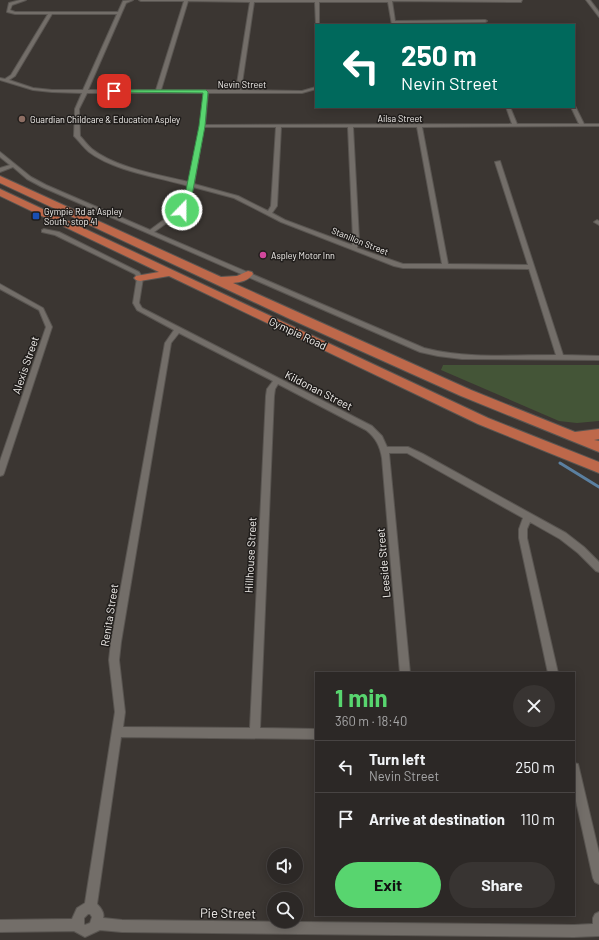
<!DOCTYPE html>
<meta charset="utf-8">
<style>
body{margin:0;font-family:Barlow,sans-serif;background:#383432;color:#f1f3f6;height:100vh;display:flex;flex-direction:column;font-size:15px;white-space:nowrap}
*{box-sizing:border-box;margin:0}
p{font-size:13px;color:#a6a6a7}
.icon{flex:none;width:22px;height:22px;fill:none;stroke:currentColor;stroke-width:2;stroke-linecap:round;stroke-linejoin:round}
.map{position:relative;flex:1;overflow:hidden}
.drawer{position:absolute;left:315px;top:672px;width:260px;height:244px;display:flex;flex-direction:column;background:#2c2826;border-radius:0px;box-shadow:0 2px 10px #0003,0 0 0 1px #484443}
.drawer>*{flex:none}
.hud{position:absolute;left:315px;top:24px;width:260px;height:84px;border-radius:0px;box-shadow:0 2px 10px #0003,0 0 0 1px #484443;background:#00695c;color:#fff;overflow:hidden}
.fabs{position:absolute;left:267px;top:848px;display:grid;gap:8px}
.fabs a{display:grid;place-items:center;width:36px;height:36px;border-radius:50%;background:#2c2826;box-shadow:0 2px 10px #0003,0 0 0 1px #484443;font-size:20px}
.pin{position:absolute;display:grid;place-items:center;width:34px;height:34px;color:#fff;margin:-17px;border-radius:8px;box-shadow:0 2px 6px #0006}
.me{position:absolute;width:44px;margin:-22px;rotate:22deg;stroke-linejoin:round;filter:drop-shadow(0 0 3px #0008)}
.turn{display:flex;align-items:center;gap:14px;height:84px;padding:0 20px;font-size:18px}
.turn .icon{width:52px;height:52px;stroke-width:2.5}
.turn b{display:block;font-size:28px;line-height:34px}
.round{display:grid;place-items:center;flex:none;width:42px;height:42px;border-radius:21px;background:#383432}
.head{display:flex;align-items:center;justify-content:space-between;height:68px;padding:0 20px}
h1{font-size:24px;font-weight:700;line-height:30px;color:#58d56f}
.action{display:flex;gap:8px;margin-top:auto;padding:8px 20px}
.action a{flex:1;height:46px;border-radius:24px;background:#58d56f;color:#111;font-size:16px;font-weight:700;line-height:46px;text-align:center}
.action a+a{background:#383432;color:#f1f3f6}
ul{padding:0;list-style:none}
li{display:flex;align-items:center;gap:12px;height:52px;padding:0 20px;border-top:1px solid #484443}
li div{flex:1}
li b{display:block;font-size:15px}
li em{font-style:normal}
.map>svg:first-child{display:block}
</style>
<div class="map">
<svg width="599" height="940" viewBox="0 0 599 940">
<rect width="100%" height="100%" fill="#3b3632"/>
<!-- green -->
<path fill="#445537" d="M443,365H599V421L577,423L559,421L441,370Z"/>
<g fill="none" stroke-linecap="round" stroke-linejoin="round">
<!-- stream -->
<path stroke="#5b80a1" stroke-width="3" d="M560,463L599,487"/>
<!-- minor casing -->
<g stroke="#595551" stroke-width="2">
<path id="minor" d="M20,0H26L12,5L10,10L15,12H118L123,1L133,0L126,3L88,90H156L184,1H141L139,0H522L521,2L392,1L395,21L485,20L487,21L485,22L396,23V25H392L388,2H319V25L316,26L315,2H254L241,90L302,91L316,87V89L302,93H208L205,125L512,124L506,107H510L517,124H579L571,107L575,106L584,124H599V126L422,127L448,264L528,265L495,162L500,161L563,355L599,356V360L462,359L438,356L420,352L42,187L27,179L13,167L0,172V168L10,165L0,157V152L31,177L46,185L150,230L184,205L188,186C158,177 114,171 89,152C84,148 79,141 74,136L75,109L82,93L52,92L33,90L0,80V78L5,79L11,75L48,14H15L7,12L9,3ZM188,1L250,2L236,90H161ZM52,14H117L83,90H52L33,88L9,80L15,76ZM87,93H204L200,126L189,182C160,175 116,168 92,149C88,146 84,140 80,136L79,109ZM204,127H276L271,206L268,211L238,196L194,184ZM281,127H348L353,239L352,245L285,220L272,213L277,206ZM353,127H417L442,264H403L357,248L359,239ZM193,187L234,198L281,222L394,266L403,268L529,269L556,355C512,355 467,359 424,348L154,232L189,207Z
M597,220L599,221V225L594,222Z
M44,229L59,232L139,272L143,278L139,303L142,308L372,426L382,436L387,447H408L423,454L566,533L584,547L599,562V572L596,571L578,553L560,539L530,522L527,529V538L558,673H548L519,538V529L523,518L407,453H389L410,673H400L382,458C380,446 376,438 366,430L278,384L275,389L274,396L260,728L316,729V739L121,737L97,904C100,907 105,913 103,918L122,920L574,925L593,924V918L595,914L599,912V936L574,937L122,932L100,930L85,937L74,931L0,932V920L72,919L77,908L85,903L115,712L109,660L111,642L165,343L174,330L137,310L133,303L137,278L135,274L55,235L42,232V230ZM179,333L273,381L267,389L266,396L250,728L123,727L125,712L119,660L121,642L171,343ZM88,914H90L92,917L90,923L85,925L84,924V918Z
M0,284L43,308L52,327L4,473L3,475L0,476V461L46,327L39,310L0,289Z
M574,763L578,764L579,768L599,853V884L595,882L593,878L574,792Z"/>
</g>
<!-- tertiary casing -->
<g stroke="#595551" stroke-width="2">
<path id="tertiary" d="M586,0H590L599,12V17Z"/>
</g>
<!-- trunk casing -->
<g stroke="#595551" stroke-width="2">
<path id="trunk" d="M0,176L221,277L237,276L248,271L252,272L253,274C248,281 241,282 233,283L471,390L575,432L599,429V439L594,440L599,441V452L461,396L290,319L0,183Z
M0,189L488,418L599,462V473L478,424L169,276L140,281L136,280L134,278L136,276L159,272L0,196Z"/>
</g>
<!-- minor -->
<use href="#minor" fill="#736e69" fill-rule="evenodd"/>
<!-- tertiary -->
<use href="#tertiary" fill="#736e69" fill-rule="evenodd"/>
<!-- trunk -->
<use href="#trunk" fill="#be684a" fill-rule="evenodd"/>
</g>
<!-- route -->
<path fill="#58d56f" stroke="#398a48" d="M114,90H206L208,92L205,126L190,206L184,212L178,210L183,205L199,126L203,93L112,92Z"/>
<!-- markers -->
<circle fill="#8d6e63" stroke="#211e1c" stroke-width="1.5" cx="22" cy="119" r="4"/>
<rect fill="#1a4fb4" stroke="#211e1c" stroke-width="1.5" x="32" y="212" width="8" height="8" rx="2"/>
<circle fill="#d1479c" stroke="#211e1c" stroke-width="1.5" cx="263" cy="255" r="4"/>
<g text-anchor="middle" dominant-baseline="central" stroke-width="3" stroke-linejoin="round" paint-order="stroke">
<!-- far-street labels -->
<g font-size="9" fill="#f4f1ee" stroke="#211e1c">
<text x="242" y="84">Nevin Street</text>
<text x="400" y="118">Ailsa Street</text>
<text transform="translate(360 241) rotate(22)">Stanillon Street</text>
</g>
<!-- far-poi labels -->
<g font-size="9" fill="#f4f1ee" stroke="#211e1c" text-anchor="start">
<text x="30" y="119">Guardian Childcare &amp; Education Aspley</text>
<text x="44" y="211">Gympie Rd at Aspley<tspan x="44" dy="10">South, stop 41</tspan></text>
<text x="271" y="255">Aspley Motor Inn</text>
</g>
<!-- street labels -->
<g font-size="11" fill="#f4f1ee" stroke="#211e1c">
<text transform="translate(298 333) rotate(25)">Gympie Road</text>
<text transform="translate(25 365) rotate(-71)">Alexis Street</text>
<text transform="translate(319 390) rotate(27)">Kildonan Street</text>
<text transform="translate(250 555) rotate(-87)">Hillhouse Street</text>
<text transform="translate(383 563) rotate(-95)">Leeside Street</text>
<text transform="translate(109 615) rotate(-81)">Renita Street</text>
</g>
<!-- near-street labels -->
<g font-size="13" fill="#f4f1ee" stroke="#211e1c">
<text transform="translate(228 913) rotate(1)">Pie Street</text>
</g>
</g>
</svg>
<div class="fabs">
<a><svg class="icon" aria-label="sound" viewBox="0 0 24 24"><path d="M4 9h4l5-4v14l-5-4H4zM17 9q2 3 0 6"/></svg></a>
<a><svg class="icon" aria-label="search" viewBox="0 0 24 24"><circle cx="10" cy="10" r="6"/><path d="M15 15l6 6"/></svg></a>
</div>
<div class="pin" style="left:114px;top:91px;background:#d93025"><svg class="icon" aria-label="arrive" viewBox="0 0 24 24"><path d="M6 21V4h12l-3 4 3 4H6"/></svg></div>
<svg class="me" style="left:182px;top:210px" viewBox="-20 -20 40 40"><circle r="17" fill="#58d56f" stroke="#fff" stroke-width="3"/><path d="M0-11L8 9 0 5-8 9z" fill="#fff"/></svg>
<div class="hud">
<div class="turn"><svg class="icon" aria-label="left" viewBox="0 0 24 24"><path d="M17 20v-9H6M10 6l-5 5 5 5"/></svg><div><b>250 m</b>Nevin Street</div></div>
</div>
<section class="drawer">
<div class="head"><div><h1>1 min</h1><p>360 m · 18:40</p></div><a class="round"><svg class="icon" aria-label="close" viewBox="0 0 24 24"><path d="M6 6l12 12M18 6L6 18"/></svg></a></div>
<ul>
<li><svg class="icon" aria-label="left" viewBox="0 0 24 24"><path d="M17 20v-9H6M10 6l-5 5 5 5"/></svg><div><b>Turn left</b><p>Nevin Street</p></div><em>250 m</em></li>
<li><svg class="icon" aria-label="arrive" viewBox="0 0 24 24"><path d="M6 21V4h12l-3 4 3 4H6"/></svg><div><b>Arrive at destination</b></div><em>110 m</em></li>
</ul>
<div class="action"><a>Exit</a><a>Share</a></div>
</section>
</div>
